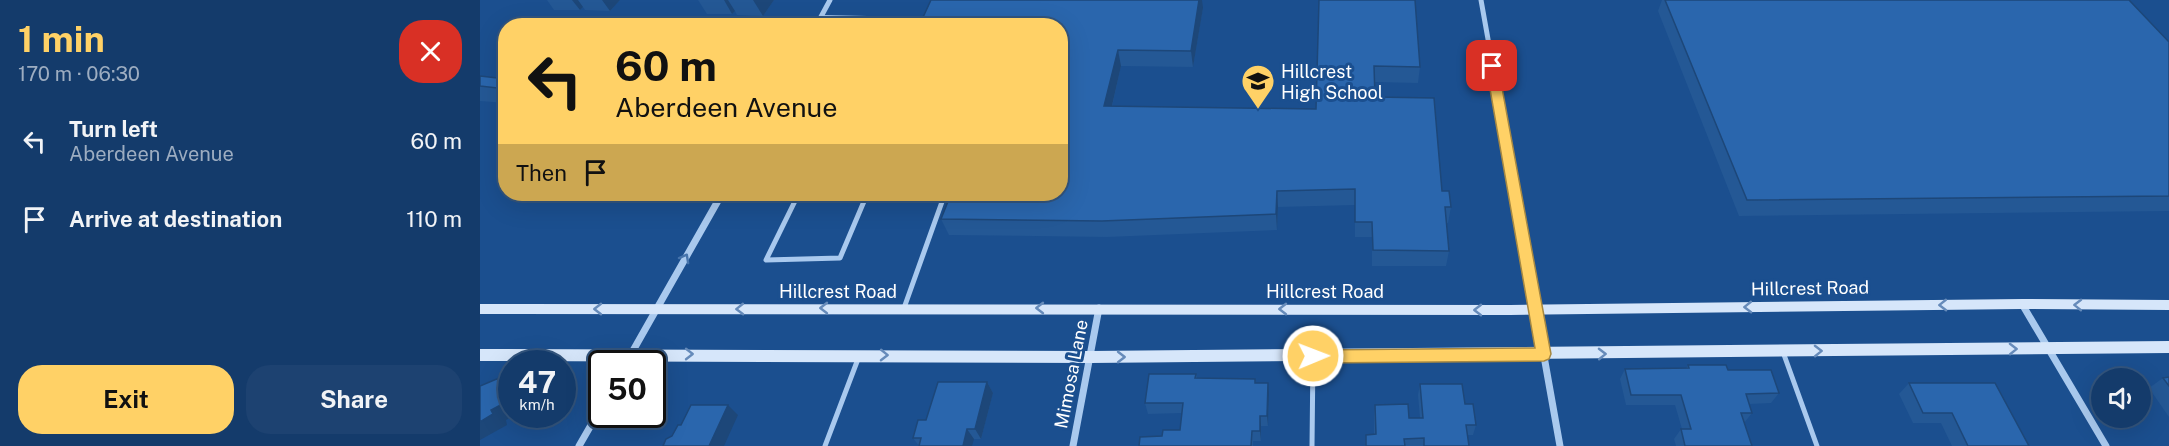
<!DOCTYPE html>
<meta charset="utf-8">
<style>
body{margin:0;font-family:"Public Sans",sans-serif;background:#1d4271;color:#f1f3f6;height:100vh;display:flex;flex-direction:column;font-size:22px;white-space:nowrap}
*{box-sizing:border-box;margin:0}
p{font-size:20px;color:#9dadc1}
.icon{flex:none;width:33px;height:33px;fill:none;stroke:currentColor;stroke-width:2;stroke-linecap:round;stroke-linejoin:round}
.map{position:relative;flex:1;overflow:hidden}
.sheet{display:flex;flex-direction:column;background:#143b6b;width:480px}
.sheet>*{flex:none}
.banner{position:absolute;left:18px;top:18px;width:570px;height:183px;border-radius:24px;box-shadow:0 6px 24px #0002,0 0 0 2px #33557e;background:#ffd166;color:#111;overflow:hidden}
.tools{position:absolute;left:1611px;top:368px;display:grid;gap:12px}
.tools a{display:grid;place-items:center;width:60px;height:60px;border-radius:50%;background:#143b6b;box-shadow:0 6px 24px #0002,0 0 0 2px #33557e;font-size:30px}
.speed{position:absolute;left:18px;top:350px;display:flex;gap:12px;font-size:30px;font-weight:700;text-align:center}
.speed>*{display:grid;place-content:center;width:78px;height:78px;border-radius:50%;background:#143b6b;box-shadow:0 6px 24px #0002,0 0 0 2px #33557e;line-height:1}
.speed small{font-size:15px;font-weight:400}
.speed .limit{border:3px solid #111;border-radius:9px;background:#fff;color:#111}
.pin{position:absolute;display:grid;place-items:center;width:51px;height:51px;color:#fff;margin:-26px;border-radius:12px;box-shadow:0 3px 9px #0006}
.me{position:absolute;width:66px;margin:-33px;rotate:89deg;stroke-linejoin:round;filter:drop-shadow(0 0 4px #0008)}
.turn{display:flex;align-items:center;gap:21px;height:126px;padding:0 18px;font-size:27px}
.turn .icon{width:78px;height:78px;stroke-width:2.5}
.turn b{display:block;font-size:42px;line-height:51px}
.then{display:flex;align-items:center;height:57px;padding:0 18px;background:#0003;gap:12px;font-size:22px}
.round{display:grid;place-items:center;flex:none;width:63px;height:63px;border-radius:24px;background:#1d4271}
.head{display:flex;align-items:center;justify-content:space-between;height:102px;padding:0 18px}
h1{font-size:36px;font-weight:700;line-height:45px;color:#ffd166}
.cta{display:flex;gap:12px;margin-top:auto;padding:12px 18px}
.cta a{flex:1;height:69px;border-radius:24px;background:#ffd166;color:#111;font-size:24px;font-weight:700;line-height:69px;text-align:center}
.cta a+a{background:#1d4271;color:#f1f3f6}
ul{padding:0;list-style:none}
li{display:flex;align-items:center;gap:18px;height:78px;padding:0 18px}
li div{flex:1}
li b{display:block;font-size:22px}
li em{font-style:normal}
main{display:flex;flex:1;min-height:0}
.map>svg:first-child{display:block}
</style>
<main>
<section class="sheet">
<div class="head"><div><h1>1 min</h1><p>170 m · 06:30</p></div><a class="round" style="background:#d93025;color:#fff"><svg class="icon" aria-label="close" viewBox="0 0 24 24"><path d="M6 6l12 12M18 6L6 18"/></svg></a></div>
<ul>
<li><svg class="icon" aria-label="left" viewBox="0 0 24 24"><path d="M17 20v-9H6M10 6l-5 5 5 5"/></svg><div><b>Turn left</b><p>Aberdeen Avenue</p></div><em>60 m</em></li>
<li><svg class="icon" aria-label="arrive" viewBox="0 0 24 24"><path d="M6 21V4h12l-3 4 3 4H6"/></svg><div><b>Arrive at destination</b></div><em>110 m</em></li>
</ul>
<div class="cta"><a>Exit</a><a>Share</a></div>
</section>
<div class="map">
<svg width="1689" height="446" viewBox="0 0 1689 446">
<rect width="100%" height="100%" fill="#1b4f8f"/>
<g fill="none" stroke-linecap="round" stroke-linejoin="round">
<!-- service-far1 -->
<path stroke="#a9c9ee" stroke-width="4" d="M341,17L387,18L398,23V26
M316,201L319,194
M384,201L387,194
M462,201L465,194"/>
<!-- service -->
<path stroke="#a9c9ee" stroke-width="5" d="M316,199L286,260L360,258L385,199
M424,308L463,199
M1303,352L1337,446
M345,446L378,359
M832,446L833,356"/>
<!-- minor-far1 -->
<path stroke="#a9c9ee" stroke-width="5" d="M1001,0L1037,201
M336,26L350,0
M238,201L242,194"/>
<!-- minor -->
<path stroke="#a9c9ee" stroke-width="7" d="M1036,199L1080,446
M1542,304L1626,446
M146,363L239,199
M99,446L122,406
M593,446L619,308"/>
<!-- secondary -->
<path fill="#d6e6fa" fill-rule="evenodd" d="M1542,299L1689,300V310L1542,309L1030,315L0,314V304L1030,305Z
M1689,341V353L610,363L0,361V349L610,351Z"/>
</g>
<!-- wall -->
<path fill="#245895" d="M67,0H140L130,11L105,10L103,7L100,10H74Z
M218,0H294L283,16L257,15L255,11L252,14H227Z
M839,0L940,67L938,83L895,82V97L962,191L971,207L968,223H966L969,251L966,266H892V237H875V205L798,207L797,230L627,237L469,235L461,219L580,194L583,99H580V26L723,8L713,67L641,66L632,107L836,109Z
M1182,0H1649L1689,42V211L1259,216L1178,11Z
M0,76L26,79V103L0,101Z
M1208,365L1248,370L1299,393L1291,403L1269,404L1272,413L1264,423L1272,446H1196L1194,439L1201,429H1202L1195,405H1146L1140,379L1145,369H1206Z
M716,374L717,378L775,379L776,383L789,393L788,426H781V441H773V446H659L700,430L702,413L668,414L665,403Z
M1689,377V417L1669,388L1683,378Z
M507,382L513,393L501,439H494L439,446L433,438L446,420Z
M1429,383L1549,446H1472L1461,423H1433L1419,394Z
M940,384L985,404L996,425L993,435H987L989,446H885L886,435L894,434V415L895,405L929,418H940L938,395Z"/>
<!-- shaded-wall -->
<path fill="#1d4779" d="M92,0H98L103,7L100,10Z
M122,0H140L130,11Z
M244,0H248L255,11L252,14Z
M273,0H294L283,16Z
M719,0H722L723,8L713,67L711,51Z
M638,50L641,66L628,123L624,106Z
M797,191L798,207L797,230L796,214Z
M19,378L32,388V414H37L26,420L27,425L0,440V422L11,410Z
M507,382L513,393L501,439L495,429Z
M788,383L789,393L788,426L787,416Z
M248,405L258,415L244,446H229Z
M780,416L781,426V441L780,431Z
M487,429L494,439L492,446H483Z"/>
<!-- building -->
<path fill="#2a66ad" stroke="#1d4779" stroke-width="1.5" d="M451,0H719L711,51L638,50L624,106L836,109L839,0H935L940,67L894,66L895,97L954,98L962,191H969L971,207H965L969,251L893,250L892,222H875V189L797,191L796,214L622,221L461,219L471,194H580V107L587,83H580V26H439Z
M1185,0H1649L1689,42V196L1267,200Z
M0,76L26,79V89L0,86Z
M1208,365H1246L1248,370H1291L1299,393L1266,394L1272,413H1261L1272,446H1205L1201,429H1211L1201,395H1151L1145,369L1209,368Z
M669,374H716L715,378L775,379V383H788L787,416H780V431H772L771,446H659L660,437L682,436L683,430H700L703,403H665Z
M1689,377V386L1683,378Z
M19,378L28,401L11,410L13,414L0,422V386Z
M458,382H507L495,429H487L483,446H439L441,438H433L438,420H446Z
M1429,383H1515L1549,446H1488L1472,413H1443Z
M940,384H982L985,404H993L996,425H986L989,446H944V438L924,439L925,446H886V435L896,434L895,405L928,404L929,418H943Z
M211,405H248L229,446H183L186,439L192,436L198,425H201Z"/>
<!-- one-way arrows -->
<defs><path id="oneway-chevron" d="M-2-3.5L2.5 0L-2 3.5" fill="none" stroke-width="1.6" stroke-linecap="round" stroke-linejoin="round" transform="scale(1.5)"/></defs>
<use stroke="#4674ac" href="#oneway-chevron" transform="translate(205 258) rotate(-61)"/>
<g stroke="#668bba">
<use href="#oneway-chevron" transform="translate(1463 305) rotate(179)"/>
<use href="#oneway-chevron" transform="translate(1598 305) rotate(-179)"/>
<use href="#oneway-chevron" transform="translate(1268 307) rotate(179)"/>
<use href="#oneway-chevron" transform="translate(344 308) rotate(180)"/>
<use href="#oneway-chevron" transform="translate(560 308) rotate(180)"/>
<use href="#oneway-chevron" transform="translate(118 309) rotate(-180)"/>
<use href="#oneway-chevron" transform="translate(260 309) rotate(179)"/>
<use href="#oneway-chevron" transform="translate(803 309) rotate(-180)"/>
<use href="#oneway-chevron" transform="translate(998 310) rotate(-180)"/>
<use href="#oneway-chevron" transform="translate(1533 349) rotate(-1)"/>
<use href="#oneway-chevron" transform="translate(1338 351) rotate(-1)"/>
<use href="#oneway-chevron" transform="translate(209 354)"/>
<use href="#oneway-chevron" transform="translate(1122 354) rotate(-1)"/>
<use href="#oneway-chevron" transform="translate(404 355) rotate(1)"/>
<use href="#oneway-chevron" transform="translate(641 357)"/>
</g>
<!-- route -->
<path fill="#ffd166" stroke="#a68842" stroke-width="1.5" d="M1012,62L1018,66L1071,354L1069,359L1064,361L833,363L828,361L825,356L828,351L833,350L1055,348L1006,66Z"/>
<!-- icons -->
<defs>
<g id="school-pin" transform="scale(1.725)"><path d="M0 17L-7.5 6A9.5 9.5 0 1 1 7.5 6Z" fill="#ffd166" stroke="#1b4f8f"/><path d="M0-5L7-2L0 1L-7-2ZM-4 1L0 2.5L4 1V4Q0 6-4 4Z" fill="#111"/></g>
</defs>
<g fill-rule="evenodd">
<use href="#school-pin" x="778" y="81"/>
</g>
<g text-anchor="middle" dominant-baseline="central" stroke-width="6" stroke-linejoin="round" paint-order="stroke">
<!-- poi labels -->
<g font-size="18" fill="#fff" stroke="#1b4f8f" text-anchor="start">
<text x="801" y="71">Hillcrest<tspan x="801" dy="21">High School</tspan></text>
</g>
<!-- street labels -->
<g font-size="18" fill="#fff" stroke="#1b4f8f">
<text transform="translate(1330 288) rotate(-1)">Hillcrest Road</text>
<text x="358" y="291">Hillcrest Road</text>
<text x="845" y="291">Hillcrest Road</text>
<text transform="translate(591 374) rotate(-79)">Mimosa Lane</text>
</g>
</g>
</svg>
<div class="tools">
<a><svg class="icon" aria-label="sound" viewBox="0 0 24 24"><path d="M4 9h4l5-4v14l-5-4H4zM17 9q2 3 0 6"/></svg></a>
</div>
<div class="speed"><div>47<small>km/h</small></div><div class="limit">50</div></div>
<div class="pin" style="left:1012px;top:66px;background:#d93025"><svg class="icon" aria-label="arrive" viewBox="0 0 24 24"><path d="M6 21V4h12l-3 4 3 4H6"/></svg></div>
<svg class="me" style="left:833px;top:356px" viewBox="-20 -20 40 40"><circle r="17" fill="#ffd166" stroke="#fff" stroke-width="3"/><path d="M0-11L8 9 0 5-8 9z" fill="#fff"/></svg>
<div class="banner">
<div class="turn"><svg class="icon" aria-label="left" viewBox="0 0 24 24"><path d="M17 20v-9H6M10 6l-5 5 5 5"/></svg><div><b>60 m</b>Aberdeen Avenue</div></div>
<div class="then">Then<svg class="icon" aria-label="arrive" viewBox="0 0 24 24"><path d="M6 21V4h12l-3 4 3 4H6"/></svg></div>
</div>
</div>
</main>
